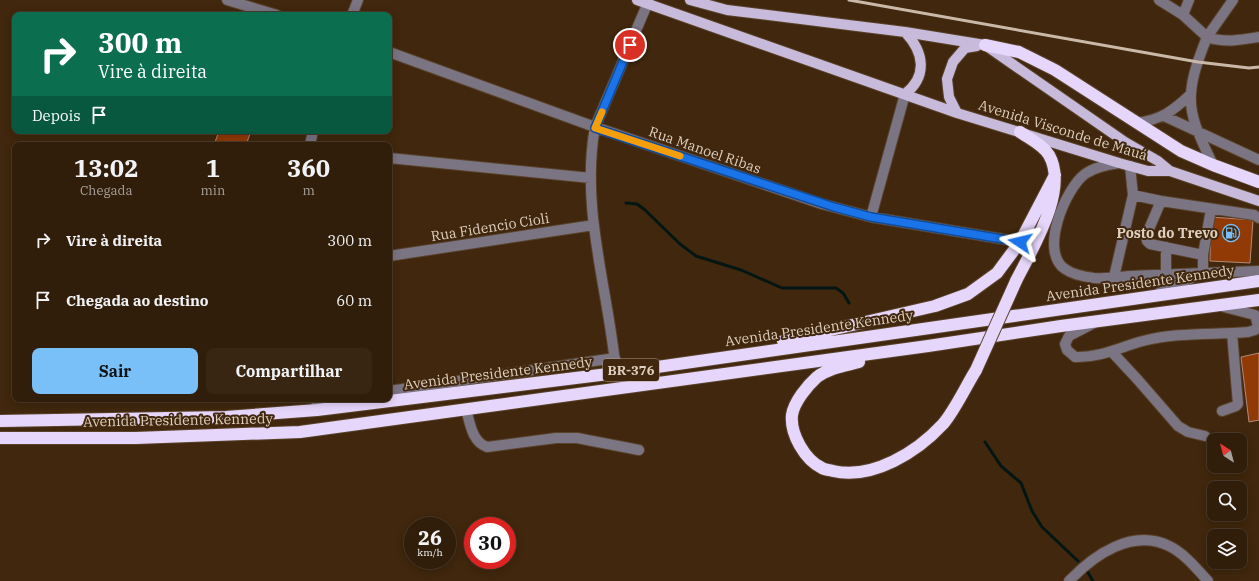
<!DOCTYPE html>
<html lang="pt">
<meta charset="utf-8">
<style>
body{margin:0;font-family:"IBM Plex Serif",serif;background:#382613;color:#f1f3f6;height:100vh;display:flex;flex-direction:column;font-size:15px;white-space:nowrap}
*{box-sizing:border-box;margin:0}
p{font-size:13px;color:#a8a29c}
.icon{flex:none;width:22px;height:22px;fill:none;stroke:currentColor;stroke-width:2;stroke-linecap:round;stroke-linejoin:round}
.map{position:relative;flex:1;overflow:hidden}
.details{position:absolute;left:12px;top:142px;width:380px;height:260px;display:flex;flex-direction:column;background:#301d0a;border-radius:8px;box-shadow:0 2px 10px #0003,0 0 0 1px #4b3b2b}
.details>*{flex:none}
.guide{position:absolute;left:12px;top:12px;width:380px;height:122px;border-radius:8px;box-shadow:0 2px 10px #0003,0 0 0 1px #4b3b2b;background:#0b6e4f;color:#fff;overflow:hidden}
.needle{width:26px;rotate:324deg}
.tools{position:absolute;left:1207px;top:433px;display:grid;gap:8px}
.tools a{display:grid;place-items:center;width:40px;height:40px;border-radius:8px;background:#301d0a;box-shadow:0 2px 10px #0003,0 0 0 1px #4b3b2b;font-size:20px}
.speed{position:absolute;left:404px;top:517px;display:flex;gap:8px;font-size:20px;font-weight:700;text-align:center}
.speed>*{display:grid;place-content:center;width:52px;height:52px;border-radius:50%;background:#301d0a;box-shadow:0 2px 10px #0003,0 0 0 1px #4b3b2b;line-height:1}
.speed small{font-size:10px;font-weight:400}
.speed .limit{border:6px solid #d22;background:#fff;color:#111}
.pin{position:absolute;display:grid;place-items:center;width:34px;height:34px;color:#fff;margin:-17px;border:2px solid #fff;border-radius:50%;box-shadow:0 1px 4px #0007}
.me{position:absolute;width:44px;margin:-22px;rotate:280deg;stroke-linejoin:round;filter:drop-shadow(0 0 3px #0008)}
.turn{display:flex;align-items:center;gap:14px;height:84px;padding:0 20px;font-size:18px}
.turn .icon{width:52px;height:52px;stroke-width:2.5}
.turn b{display:block;font-size:28px;line-height:34px}
.then{display:flex;align-items:center;height:38px;padding:0 20px;background:#0003;gap:8px;font-size:15px}
.eta{display:flex;justify-content:space-evenly;align-items:center;height:68px;text-align:center}
.eta b{font-size:24px;font-weight:700;line-height:28px}
.action{display:flex;gap:8px;margin-top:auto;padding:8px 20px}
.action a{flex:1;height:46px;border-radius:8px;background:#79bff8;color:#111;font-size:16px;font-weight:700;line-height:46px;text-align:center}
.action a+a{background:#382613;color:#f1f3f6}
ul{padding:0;list-style:none}
li{display:flex;align-items:center;gap:12px;height:60px;padding:0 20px}
li div{flex:1}
li b{display:block;font-size:15px}
li em{font-style:normal}
.map>svg:first-child{display:block}
</style>
<div class="map">
<svg width="1259" height="581" viewBox="0 0 1259 581">
<rect width="100%" height="100%" fill="#40270d"/>
<g fill="none" stroke-linecap="round" stroke-linejoin="round">
<!-- stream -->
<path stroke="#041613" stroke-width="3" d="M626,203L637,204L645,210L680,244L696,256L741,270L782,288H836L843,293L849,303
M985,442L1001,466L1021,483L1032,511L1042,527L1078,561
M1087,571L1093,581"/>
</g>
<!-- building -->
<path fill="#923a06" stroke="#b38b7b" d="M219,131H251L246,145H214Z
M1211,217L1253,220L1250,263L1210,261Z
M1259,353V420L1249,422L1241,357Z"/>
<g fill="none" stroke-linecap="round" stroke-linejoin="round">
<!-- minor casing -->
<g stroke="#59422a" stroke-width="12">
<path id="minor" d="M227,0L277,15
M1159,0L1183,15L1207,37L1233,0
M352,15L358,0
M1183,15L1189,0
M389,52L595,127L822,204L871,217L1020,242
M1164,116L1259,160
M1136,123C1161,120 1173,111 1191,94
M310,145L313,131
M389,158L591,178
M1119,163C1107,165 1095,167 1085,174C1065,189 1039,252 1065,269C1072,274 1086,277 1094,278C1106,279 1119,277 1130,276C1155,275 1179,274 1203,273
M1213,165C1203,143 1189,119 1191,94C1192,75 1200,55 1207,37C1224,43 1241,40 1259,37
M1133,195L1161,201L1254,215L1259,218
M1161,201L1146,236L1147,241L1150,244L1203,255
M871,217L905,94
M389,256L594,225
M1203,273V255L1211,209
M1166,274V247
M1114,277L1133,195L1130,166
M1159,293L1203,273L1259,271
M1094,323L1069,336L1065,344L1067,350L1075,357C1100,358 1120,347 1143,341C1177,332 1214,335 1248,332L1255,330L1258,326L1255,315L1224,307
M1112,352L1138,380L1178,426L1188,432L1205,436
M616,372C609,292 580,209 595,127L649,0
M389,391L615,358
M316,401L331,399
M466,409C470,423 472,442 487,447L556,438H577L639,450
M1222,411L1236,406L1238,404L1232,333
M1069,581C1094,555 1132,528 1169,546C1184,553 1197,569 1208,581"/>
</g>
<!-- major casing -->
<g stroke="#59422a" stroke-width="12">
<path id="major" d="M637,0L957,113L1119,163L1148,171H1170L1259,201
M690,0L727,10L905,32L985,45L1125,142L1158,161L1170,171
M905,94C928,76 924,52 905,32
M957,113L949,97L947,79L953,62L965,48L977,46"/>
</g>
<!-- highway casing -->
<g stroke="#59422a" stroke-width="14">
<path id="highway" d="M985,45L1019,52L1055,70L1181,151L1213,165L1259,182
M1016,281C1032,249 1069,190 1049,155C1043,145 1030,139 1020,132
M783,341L935,306L968,294L997,273L1020,242L1055,175
M859,362C844,366 829,368 817,377C807,386 794,402 792,415C790,434 805,460 822,468C825,470 830,470 833,471C873,480 917,452 943,424C955,410 966,386 976,370
M0,421L226,417L317,410L608,374L1259,281
M0,438H136L300,432L928,346L1061,326L1259,300"/>
</g>
<!-- minor -->
<use href="#minor" stroke="#7a7483" stroke-width="10"/>
<!-- major -->
<use href="#major" stroke="#c7bada" stroke-width="10"/>
<!-- highway -->
<use href="#highway" stroke="#e6d6fc" stroke-width="12"/>
<!-- rail -->
<path stroke="#cab9a9" stroke-width="3" d="M849,0L1198,62L1249,68L1259,67"/>
<!-- highway-bridge casing -->
<g stroke="#59422a" stroke-width="14" stroke-linecap="butt">
<path id="highway-bridge" d="M976,370L1016,281"/>
</g>
<!-- highway-bridge -->
<use href="#highway-bridge" stroke="#e6d6fc" stroke-width="12"/>
</g>
<g fill="none" stroke-linecap="round" stroke-linejoin="round">
<!-- route casing -->
<g stroke="#114b97" stroke-width="10">
<path id="route" d="M630,45L595,128L834,207L871,217L1020,242"/>
</g>
<!-- route -->
<use href="#route" stroke="#1a73e8" stroke-width="7"/>
<!-- slow -->
<path stroke="#f59e0b" stroke-width="7" d="M602,112L595,128L680,156"/>
</g>
<!-- icons -->
<defs>
<g id="fuel-ring" transform="scale(0.9)"><circle r="9.5" fill="#40270d" stroke="#79bff8" stroke-width="1.5"/><path d="M-5.5-6h7V0h2V4h1.3V-2.5L3-4.5l.8-.8L6-3V5H2.5V1h-1V6h-7ZM-4.2-4.7v3.2H.2V-4.7Z" fill="#79bff8"/></g>
</defs>
<g fill-rule="evenodd">
<use href="#fuel-ring" x="1231" y="233"/>
</g>
<g text-anchor="middle" dominant-baseline="central" stroke-width="4" stroke-linejoin="round" paint-order="stroke">
<!-- shield labels -->
<rect fill="#40270d" stroke="#af9d8a" stroke-width="1" x="603" y="359" width="56" height="22" rx="3"/>
<g font-size="13" font-weight="bold" fill="#dfcfc0">
<text x="631" y="370">BR-376</text>
</g>
<!-- street labels -->
<g font-size="14" fill="#dfcfc0" stroke="#40270d">
<text transform="translate(1063 130) rotate(17)">Avenida Visconde de Mauá</text>
<text transform="translate(705 150) rotate(19)">Rua Manoel Ribas</text>
<text transform="translate(490 227) rotate(-9)">Rua Fidencio Cioli</text>
<text transform="translate(1140 283) rotate(-8)">Avenida Presidente Kennedy</text>
<text transform="translate(819 328) rotate(-8)">Avenida Presidente Kennedy</text>
<text transform="translate(498 373) rotate(-7)">Avenida Presidente Kennedy</text>
<text transform="translate(178 420) rotate(-1)">Avenida Presidente Kennedy</text>
</g>
<!-- poi labels -->
<g font-size="14" font-weight="bold" fill="#dfcfc0" stroke="#40270d" text-anchor="end">
<text x="1218" y="233">Posto do Trevo</text>
</g>
</g>
</svg>
<div class="tools">
<a><svg class="needle" viewBox="-14 -14 28 28"><path d="M0-13l5 13h-10z" fill="#e53935"/><path d="M0 13l5-13h-10z" fill="#a8a29c"/></svg></a>
<a><svg class="icon" aria-label="search" viewBox="0 0 24 24"><circle cx="10" cy="10" r="6"/><path d="M15 15l6 6"/></svg></a>
<a><svg class="icon" aria-label="layers" viewBox="0 0 24 24"><path d="M12 4l9 5-9 5-9-5zM3 14l9 5 9-5"/></svg></a>
</div>
<div class="speed"><div>26<small>km/h</small></div><div class="limit">30</div></div>
<div class="pin" style="left:630px;top:45px;background:#d93025"><svg class="icon" aria-label="arrive" viewBox="0 0 24 24"><path d="M6 21V4h12l-3 4 3 4H6"/></svg></div>
<svg class="me" style="left:1020px;top:242px" viewBox="-20 -20 40 40"><path d="M0-17L14 15 0 8-14 15z" fill="#1a73e8" stroke="#fff" stroke-width="4"/></svg>
<div class="guide">
<div class="turn"><svg class="icon" aria-label="right" viewBox="0 0 24 24"><path d="M7 20v-9h11M14 6l5 5-5 5"/></svg><div><b>300 m</b>Vire à direita</div></div>
<div class="then">Depois<svg class="icon" aria-label="arrive" viewBox="0 0 24 24"><path d="M6 21V4h12l-3 4 3 4H6"/></svg></div>
</div>
<section class="details">
<div class="eta">
<div><b>13:02</b><p>Chegada</p></div>
<div><b>1</b><p>min</p></div>
<div><b>360</b><p>m</p></div>
</div>
<ul>
<li><svg class="icon" aria-label="right" viewBox="0 0 24 24"><path d="M7 20v-9h11M14 6l5 5-5 5"/></svg><div><b>Vire à direita</b></div><em>300 m</em></li>
<li><svg class="icon" aria-label="arrive" viewBox="0 0 24 24"><path d="M6 21V4h12l-3 4 3 4H6"/></svg><div><b>Chegada ao destino</b></div><em>60 m</em></li>
</ul>
<div class="action"><a>Sair</a><a>Compartilhar</a></div>
</section>
</div>
